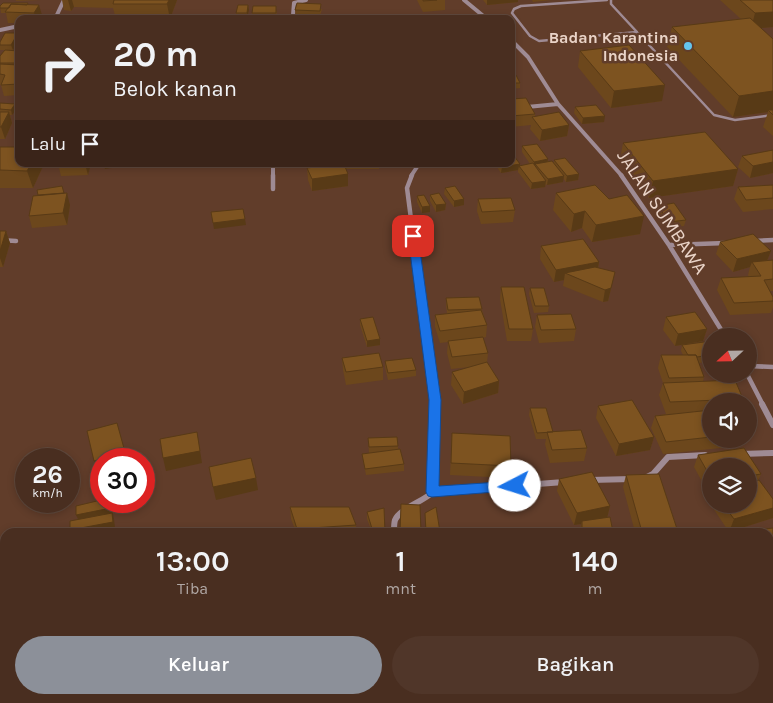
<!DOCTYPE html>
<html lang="id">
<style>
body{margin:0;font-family:Karla,sans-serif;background:#503629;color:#f1f3f6;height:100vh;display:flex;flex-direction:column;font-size:19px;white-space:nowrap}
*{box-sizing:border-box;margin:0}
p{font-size:16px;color:#b1a8a5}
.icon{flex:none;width:28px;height:28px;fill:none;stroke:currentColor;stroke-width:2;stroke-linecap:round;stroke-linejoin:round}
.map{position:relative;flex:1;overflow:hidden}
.panel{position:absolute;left:0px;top:528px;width:774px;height:176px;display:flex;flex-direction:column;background:#492e20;border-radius:15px 15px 0 0;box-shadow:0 2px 8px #0003,0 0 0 1px #614a3e}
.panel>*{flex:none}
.top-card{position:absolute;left:15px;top:15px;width:500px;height:152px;border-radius:10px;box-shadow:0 2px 8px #0003,0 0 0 1px #614a3e;background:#492e20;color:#f1f3f6;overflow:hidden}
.needle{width:32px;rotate:248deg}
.fabs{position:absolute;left:702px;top:328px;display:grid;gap:10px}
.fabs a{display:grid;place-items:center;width:55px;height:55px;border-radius:50%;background:#492e20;box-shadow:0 2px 8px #0003,0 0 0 1px #614a3e;font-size:25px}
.speed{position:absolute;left:15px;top:448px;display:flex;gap:10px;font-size:25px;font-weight:700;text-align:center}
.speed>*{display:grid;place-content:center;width:65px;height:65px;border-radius:50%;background:#492e20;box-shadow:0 2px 8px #0003,0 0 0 1px #614a3e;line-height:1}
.speed small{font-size:12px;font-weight:400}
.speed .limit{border:8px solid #d22;background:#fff;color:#111}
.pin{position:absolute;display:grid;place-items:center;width:42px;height:42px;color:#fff;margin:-21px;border-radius:10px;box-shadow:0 2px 8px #0006}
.me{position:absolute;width:55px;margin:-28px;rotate:265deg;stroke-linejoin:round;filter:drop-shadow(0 0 4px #0008)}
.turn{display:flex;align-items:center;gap:18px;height:105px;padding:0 15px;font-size:22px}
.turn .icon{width:65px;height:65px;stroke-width:2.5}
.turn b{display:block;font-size:35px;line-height:42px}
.then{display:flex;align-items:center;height:48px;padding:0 15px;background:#0003;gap:10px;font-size:19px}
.eta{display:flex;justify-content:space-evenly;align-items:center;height:85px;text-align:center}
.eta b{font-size:30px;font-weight:600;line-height:35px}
.primary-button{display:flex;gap:10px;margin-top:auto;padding:10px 15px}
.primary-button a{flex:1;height:58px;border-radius:30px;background:#8c9099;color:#fff;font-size:20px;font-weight:600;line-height:58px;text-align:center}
.primary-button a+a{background:#503629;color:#f1f3f6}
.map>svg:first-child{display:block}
</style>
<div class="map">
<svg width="773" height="703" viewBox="0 0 773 703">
<rect width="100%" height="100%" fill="#613d2a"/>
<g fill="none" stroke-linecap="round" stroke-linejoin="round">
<!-- service -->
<path stroke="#9f8b94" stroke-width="2.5" d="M607,0L521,6L514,9L512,13L530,36L539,41L637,32
M611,0V4L714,115L735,120L773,115"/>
<!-- minor-far2 -->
<path stroke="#9f8b94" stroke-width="4" d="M464,0L487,19
M55,19L64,0
M289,19L293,15L294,3L306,0
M0,30L19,26
M511,40L528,57L558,104L622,176
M527,107L558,104
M15,151L19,140
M273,164V176
M411,176L419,164"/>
<!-- minor-far1 -->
<path stroke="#9f8b94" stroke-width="4.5" d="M273,175V189
M412,175L407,188L435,405
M621,175L669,245L725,336
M0,240L16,241
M754,241L773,240
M669,245L726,243
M749,366L773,367
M747,374L763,405"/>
<!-- minor -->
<path stroke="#9f8b94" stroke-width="6" d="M762,404L773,425
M741,454L773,453
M647,477L653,474L668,457L705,455
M590,480L632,479
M433,492L564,482
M394,532C394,529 394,523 395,520C399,509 424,501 433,492L435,404
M417,699V703"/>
</g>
<!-- wall -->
<path fill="#6c471c" d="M16,0H41L16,1Z
M62,0H177L170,19H116L113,8L74,7L71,11L64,10Z
M417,0H445V10L423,12Z
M483,0H518V2L487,5Z
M532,0H552L533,2Z
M720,0H773V27L760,28L773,39V136L763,127L768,112L733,117L667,47L672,27L741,19Z
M28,3V5L42,15L40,19H19V23H8L6,13H1L0,6Z
M248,5L249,10L247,18H237L236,13Z
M322,9L320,16H296L295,10Z
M277,11L276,18L253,19L252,13Z
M18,33L13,50L18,51L16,46L19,42V95L4,96L1,85H0V56L5,50H0V42Z
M580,51L662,101L611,108L578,67Z
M511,75L520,83V88L512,89L515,94V99L535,114V117L569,125L567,136L540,141L530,129L531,125L511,127Z
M0,103L16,110L12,115H10L12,123L5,139H0Z
M575,107L604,122L582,124L574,113Z
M623,143L738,169L733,186L649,198L620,160Z
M522,146L548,159V161L554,163V160L579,174L578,180L566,182L563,178V182L547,185L546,184L545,187L531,189L518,172V170L501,173L495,164H511L520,166L530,164L522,152Z
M0,147L44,164L33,188H0Z
M773,150V173L750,178L738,167L742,156Z
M58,164H91L88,175L61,176Z
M339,164H379V169H346L348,174V186L312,191L308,180L307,168Z
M773,185V209L743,212L734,199L738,187Z
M445,188L464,199V205L454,207L444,194Z
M64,193L70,205L67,225L32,228L29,216Z
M556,193L640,234L592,242L582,228L571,232L553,210Z
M430,195L446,204L445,210L436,212L430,201Z
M417,196L430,212L422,213L417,202Z
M478,199L515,210L513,222L481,224L477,211Z
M658,206L686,220L684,226L667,228L656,212Z
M0,231H6L10,243L3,267H0Z
M720,242L771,251L767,261L773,260V291H770L773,297V307L771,313L730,315L717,290L721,278L749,277L748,275L750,267L733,272L716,254Z
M541,246L599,262L598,268L612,285L608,301L603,302L563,286L564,280L554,282L540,259Z
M501,287L533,329L531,341H507L500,299Z
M530,288L549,306L548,312L534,313L529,294Z
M446,298L482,309V310L487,325L486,337L483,338L488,353L487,363L499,381L498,393L463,404L451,385L452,372L470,367L451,369L447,353L448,342L440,343L435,327V315L447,314L446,304Z
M537,315L576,329L574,341L539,343L535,327Z
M666,317L707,329L703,341L684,345L711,341V361L699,363L704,377L703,381L743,399L742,401H711V439H743L740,446L663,454L651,428L655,416L666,414L659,395L663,383L658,368L661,355H683L681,351L682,345L675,346L663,330Z
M360,319L380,345L367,347L360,325Z
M342,358L383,367V380L346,385L343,370Z
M385,361L416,370V376L388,380L385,367Z
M598,406L654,437L650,450L616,456L596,418Z
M530,408L553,432L587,448L584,461L550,463L545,444L546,439H536L529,415Z
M452,433L511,466L509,478L450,475Z
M368,438L398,446V449L404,464V471L366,475L363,460L362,454L369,453Z
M744,448L761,474L758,481L759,480L773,499V518L729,532L711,505V504H749V466H711V494H709L694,467L698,455Z
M626,475L678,532H635L623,487Z
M559,479L610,506L607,518L613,532H579L581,524L574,525L557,491Z
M290,507L356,525V532H296L291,519Z
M367,512L385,532H372L367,519Z
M773,528V578L769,579V532Z
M769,601L773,609V650H769Z
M316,699H331L317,701Z
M605,699H669L671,703H606Z"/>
<!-- shaded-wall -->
<path fill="#583a16" d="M68,0H72L74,7L71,11Z
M169,0H177L170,19L167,4Z
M487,0H518V2L487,5Z
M39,5L42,15L40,19H36L34,13Z
M248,5L249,10L247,18V13Z
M773,12V27L751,29L755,13Z
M18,33L19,40L13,50L11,45Z
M665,85L662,101L611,108L614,91Z
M773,91V112L768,110V112L733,117L739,96Z
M515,94L514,105L511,106V95Z
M15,104L16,110L12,115L11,110Z
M9,112L12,123L5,139L1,127Z
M605,116L604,122L582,124L583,118Z
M569,125L567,136L540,141L542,130Z
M548,159L547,165L535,164V167L533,168L534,162Z
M773,162V173L750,178L753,166Z
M31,164H44L33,188L27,171Z
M85,164H91L88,175Z
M104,164H130V165L105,169Z
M520,164V168L519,166L518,170L501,173L502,167Z
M738,169L733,186L649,198L653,181Z
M348,174V186L312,191V179Z
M579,174L578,180L566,182L567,176Z
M564,176L563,182L547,185L548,179Z
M546,181L545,187L531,189L532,183Z
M67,193L70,205L67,225L63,213Z
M464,199V205L454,207V201Z
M446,204L445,210L436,212V205Z
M430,206V212L422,213V207Z
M585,211L582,228L571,232L574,214Z
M644,216L640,234L592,242L596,225Z
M245,219L246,225L214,229L213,223Z
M6,231L10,243L3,267L0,258V251Z
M771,251L766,263L752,262L750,267L733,272L737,259Z
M599,262L597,274L565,273L564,280L554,282L556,270Z
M615,272L608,301L603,302L605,290Z
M707,329L703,341L675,346L678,334Z
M380,339V345L367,347V341Z
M499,381L498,393L463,404L464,392Z
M117,423L127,459H103Z
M197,432L202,463L166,471L163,458Z
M654,437L650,450L616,456L619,444Z
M101,459V473L98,474L94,461Z
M256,478L258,490L216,500L213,487Z
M111,501L112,505L113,514L114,519L115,528L89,532H71L70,530L79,521L76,515Z
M610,506L607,518L582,521L581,524L574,525L577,513Z
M773,508V518L729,532L734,519Z"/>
<!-- building -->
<path fill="#7d5320" stroke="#583a16" d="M114,0H169L167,4H113Z
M423,0H437L423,1Z
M740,0H773V12L755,13Z
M3,3H28L27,5L11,4L9,8H0V6Z
M297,3L321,4L320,11L295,10Z
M11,4L39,5L34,13L5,12Z
M238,5H248L247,13H236Z
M253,6H276V13H252Z
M64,16L85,17L84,19H63Z
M284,16H312V19H283Z
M750,18L773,39V91L739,96L672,27Z
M5,33H18L11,45H0V42Z
M629,45L665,85L614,91L580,51Z
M5,50L19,51V63H0V56Z
M0,64L19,65V84L1,85L5,75L0,74Z
M511,75H516L520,83H511Z
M511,88L515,94L511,95Z
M526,98L535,114L511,116V99Z
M0,103L15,104L11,110L0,109Z
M596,105L605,116L583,118L575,107Z
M768,110H773V115Z
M0,112H9L1,127H0Z
M559,112L569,125L542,130L532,117Z
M705,132L738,169L653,181L623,143Z
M537,144L548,159L534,162L522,146Z
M0,147H19V164H31L27,171L0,170Z
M773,150V162L753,166L742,156Z
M511,152L520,164L502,167L499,164H511Z
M565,158L579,174L567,176L554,160Z
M552,161L564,176L548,179L535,164Z
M533,163L546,181L532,183L519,166Z
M339,164H344L348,174L312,179L307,168Z
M595,185L609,199L627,195L644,216L596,225L585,211L574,214L556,193Z
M773,185V198L746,200L738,187Z
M62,186L64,193L38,195L37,190Z
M455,186L464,199L454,201L445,188Z
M67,193L63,213L29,216L33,196Z
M439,193L446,204L436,205L430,195Z
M424,195L430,206L422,207L417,196Z
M511,198L515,210L482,212L478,199Z
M674,203L686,220L669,222L658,206Z
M243,209L245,219L213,223L211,212Z
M0,231H6L0,251Z
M753,234L771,251L737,259L720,242Z
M583,239L599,262L556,270L541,246Z
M773,260V279L764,280L773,297V301L734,303L721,278L761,276L752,262Z
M595,267L615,272L611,288L605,290L565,273Z
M501,287H524L533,329H509Z
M530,288H544L549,306H535Z
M479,297L482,309L448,310L446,298Z
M481,310L487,325L440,331L435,315Z
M695,312L707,329L678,334L666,317Z
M571,314L576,329L541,330L537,315Z
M373,317L380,339L367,341L360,319Z
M483,337L488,353L452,357L448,341Z
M711,341V355L697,357L696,355H688L682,345Z
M379,353L383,367L346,372L342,358Z
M661,355H696L704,377L669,378Z
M412,358L416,370L388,373L385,361Z
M487,362L499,381L464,392L452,372Z
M735,380L743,399L670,402L663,383Z
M632,400L654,437L619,444L598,406Z
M530,408H546L553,432L537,433Z
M711,410V437L666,442L655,416Z
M117,423L125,452L94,461L87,431Z
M581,430L587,448L552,450L547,432Z
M197,432L200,451L163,458L160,439Z
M452,433L510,436L511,466L451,463Z
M397,437L398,446L369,447L368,438Z
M744,448L761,474L749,476V466H711V478L698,455Z
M400,449L404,464L365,469L362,454Z
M251,458L256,478L213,487L209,467Z
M592,472L610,506L577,513L559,479Z
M659,474L678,532H642L626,475Z
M759,480L773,499V508L734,519L723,504H749V483Z
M101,500V501H111V508L76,515V506Z
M401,504L420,505L421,532H400Z
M290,507H349L356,525L297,529Z
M436,507L440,532H426L425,513Z
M384,508L385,532H373L367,512Z
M112,513L113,522L70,530V521Z
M610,517L613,532H582V521Z
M773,528V567L769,568V532H740Z
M769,601L773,609V639L769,640Z
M612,699H669L671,703H613Z"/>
<!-- route -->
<path fill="#1a73e8" stroke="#114b97" d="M413,233L418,236L441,400L439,486L515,481L520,483L522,486L520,490L432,497L428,496L426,492L429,400L408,236Z"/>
<!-- markers -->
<circle fill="#64c5ee" stroke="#613d2a" stroke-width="2" cx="688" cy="46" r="5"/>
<g text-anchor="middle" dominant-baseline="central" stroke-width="5" stroke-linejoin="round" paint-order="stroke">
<!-- far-poi labels -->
<g font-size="16" font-weight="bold" fill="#ead4c8" stroke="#613d2a" text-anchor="end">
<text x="678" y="37">Badan Karantina<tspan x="678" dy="18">Indonesia</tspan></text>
</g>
<!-- street labels -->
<g font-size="19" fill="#ead4c8" stroke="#613d2a">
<text transform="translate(662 212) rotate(56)">JALAN SUMBAWA</text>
</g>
</g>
</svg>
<div class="fabs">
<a><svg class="needle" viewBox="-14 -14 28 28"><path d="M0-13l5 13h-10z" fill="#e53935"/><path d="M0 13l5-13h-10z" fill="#b1a8a5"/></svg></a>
<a><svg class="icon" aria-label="sound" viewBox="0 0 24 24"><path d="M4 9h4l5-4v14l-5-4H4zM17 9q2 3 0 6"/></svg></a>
<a><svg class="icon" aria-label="layers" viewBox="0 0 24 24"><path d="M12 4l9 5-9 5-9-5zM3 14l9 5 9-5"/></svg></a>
</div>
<div class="speed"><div>26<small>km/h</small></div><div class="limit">30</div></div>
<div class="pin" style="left:413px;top:236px;background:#d93025"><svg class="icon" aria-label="arrive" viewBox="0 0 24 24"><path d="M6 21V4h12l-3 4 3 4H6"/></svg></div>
<svg class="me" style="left:515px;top:486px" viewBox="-20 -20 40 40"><circle r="19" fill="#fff"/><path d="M0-13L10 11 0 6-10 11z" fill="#1a73e8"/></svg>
<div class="top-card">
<div class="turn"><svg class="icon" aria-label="right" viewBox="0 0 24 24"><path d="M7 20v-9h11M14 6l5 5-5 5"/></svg><div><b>20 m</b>Belok kanan</div></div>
<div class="then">Lalu<svg class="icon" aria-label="arrive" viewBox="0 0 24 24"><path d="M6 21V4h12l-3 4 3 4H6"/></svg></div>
</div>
<section class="panel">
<div class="eta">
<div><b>13:00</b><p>Tiba</p></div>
<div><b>1</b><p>mnt</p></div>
<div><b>140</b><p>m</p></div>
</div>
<div class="primary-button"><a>Keluar</a><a>Bagikan</a></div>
</section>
</div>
